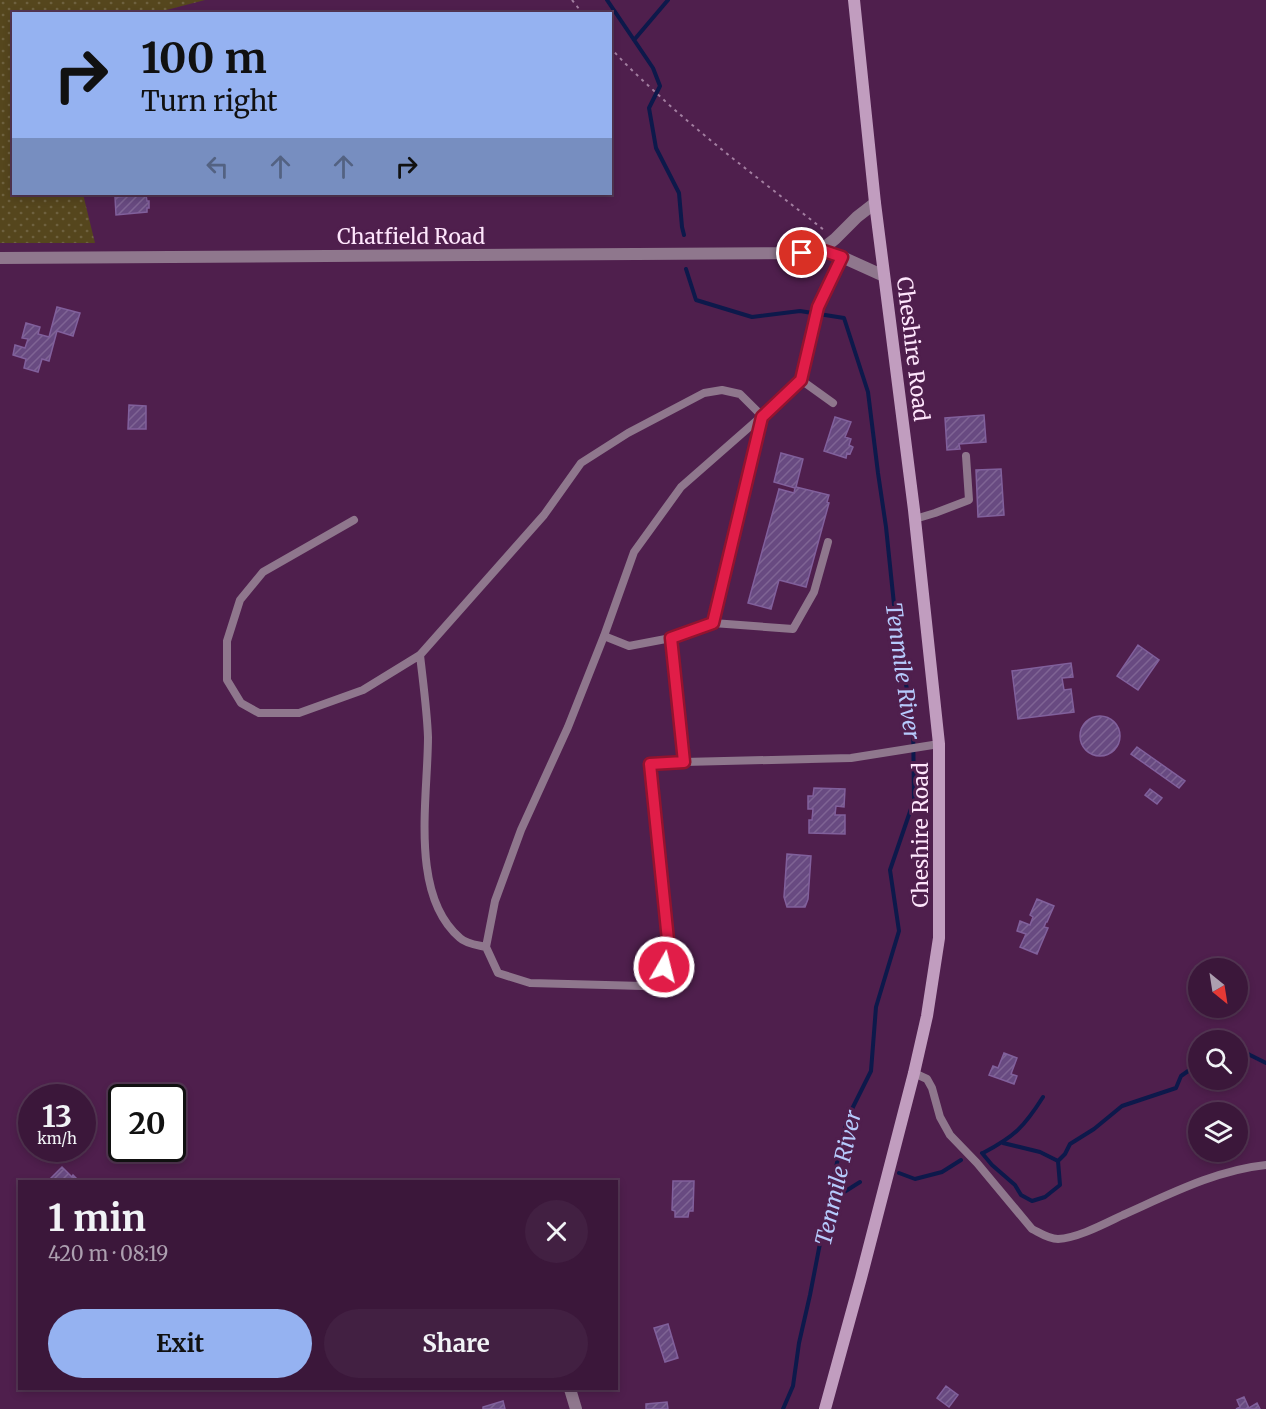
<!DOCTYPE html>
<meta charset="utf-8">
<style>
body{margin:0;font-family:Merriweather,serif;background:#422042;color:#f1f3f6;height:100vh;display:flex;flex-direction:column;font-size:22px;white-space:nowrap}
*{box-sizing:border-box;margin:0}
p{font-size:20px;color:#ac9faf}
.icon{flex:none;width:33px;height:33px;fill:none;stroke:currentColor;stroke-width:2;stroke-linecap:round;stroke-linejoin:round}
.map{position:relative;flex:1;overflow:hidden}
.drawer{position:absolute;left:18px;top:1180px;width:600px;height:210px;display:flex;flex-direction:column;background:#3b173a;border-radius:0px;box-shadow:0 3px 9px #0003,0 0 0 2px #543654}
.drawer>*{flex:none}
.banner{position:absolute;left:12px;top:12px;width:600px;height:183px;border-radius:0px;box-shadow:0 3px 9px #0003,0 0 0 2px #543654;background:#95b2f1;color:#111;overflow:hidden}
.needle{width:39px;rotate:150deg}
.buttons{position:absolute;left:1188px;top:958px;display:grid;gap:12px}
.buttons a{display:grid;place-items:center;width:60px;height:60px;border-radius:50%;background:#3b173a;box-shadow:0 3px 9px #0003,0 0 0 2px #543654;font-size:30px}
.speed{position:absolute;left:18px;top:1084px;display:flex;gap:12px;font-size:30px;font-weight:700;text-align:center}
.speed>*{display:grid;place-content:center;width:78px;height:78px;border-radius:50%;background:#3b173a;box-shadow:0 3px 9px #0003,0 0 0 2px #543654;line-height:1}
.speed small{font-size:15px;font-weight:400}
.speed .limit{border:3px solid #111;border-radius:9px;background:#fff;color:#111}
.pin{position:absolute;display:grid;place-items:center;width:51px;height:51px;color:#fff;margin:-26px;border:3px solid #fff;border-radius:50%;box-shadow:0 2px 6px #0007}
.me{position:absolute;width:66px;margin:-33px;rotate:8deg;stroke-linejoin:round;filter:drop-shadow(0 0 4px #0008)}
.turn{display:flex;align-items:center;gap:21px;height:126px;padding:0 30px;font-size:27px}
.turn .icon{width:78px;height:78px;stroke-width:2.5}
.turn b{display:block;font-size:42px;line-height:51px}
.lanes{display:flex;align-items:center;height:57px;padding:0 30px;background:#0003;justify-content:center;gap:30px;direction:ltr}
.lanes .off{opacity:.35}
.round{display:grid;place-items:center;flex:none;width:63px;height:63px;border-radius:32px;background:#422042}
.headline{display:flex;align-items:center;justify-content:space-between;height:102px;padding:0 30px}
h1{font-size:36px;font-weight:700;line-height:45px}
.button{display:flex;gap:12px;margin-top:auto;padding:12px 30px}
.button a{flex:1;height:69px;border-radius:36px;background:#95b2f1;color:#111;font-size:24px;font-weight:700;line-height:69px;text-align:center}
.button a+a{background:#422042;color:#f1f3f6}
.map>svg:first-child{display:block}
</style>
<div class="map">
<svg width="1266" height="1409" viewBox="0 0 1266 1409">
<defs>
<pattern id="grass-dots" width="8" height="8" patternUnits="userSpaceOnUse" patternTransform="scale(1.5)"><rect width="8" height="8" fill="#55461d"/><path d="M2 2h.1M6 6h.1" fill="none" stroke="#6e613f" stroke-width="1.8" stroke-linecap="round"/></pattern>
<pattern id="building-hatch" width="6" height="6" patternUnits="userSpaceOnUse" patternTransform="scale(1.5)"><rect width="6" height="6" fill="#684a81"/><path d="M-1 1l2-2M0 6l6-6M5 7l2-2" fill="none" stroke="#7f6494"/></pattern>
</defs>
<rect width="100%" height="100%" fill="#4f1f4d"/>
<!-- grass -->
<path fill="url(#grass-dots)" d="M0,0H205L155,13L14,14V194H83L95,243H0Z"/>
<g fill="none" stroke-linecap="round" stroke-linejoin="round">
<!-- stream -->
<path stroke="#0d194b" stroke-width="4" d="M607,0L653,68L660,86L649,108L656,148L679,193L682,227L684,235
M634,40L668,0
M686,269L696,300L752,317L800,311L844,318L868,392L878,473L886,527L895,614L901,659L913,720L914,800L890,870L899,931L876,1007L871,1071L847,1119L828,1202L810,1295L799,1343L793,1386L783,1409
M1238,1052L1242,1051L1266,1063
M1003,1143L1040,1152L1058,1161
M982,1153L992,1165L1015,1185L1021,1195L1032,1201L1045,1197L1060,1185L1058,1161L1065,1154L1070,1144L1094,1129L1122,1106L1176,1088L1181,1076L1198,1064
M983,1153C1015,1136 1024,1127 1043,1097
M899,1173L915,1179L942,1172L961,1160
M830,1201L860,1182"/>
</g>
<!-- building -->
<path fill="url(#building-hatch)" stroke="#81609c" stroke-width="1.5" d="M146,195L147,201H149V208H147V212L116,215L115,197Z
M57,307L80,313L73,336L57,331L49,361L42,359L38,372L24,368L26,359L13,355L15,345L25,348L28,339L22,338L26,323L40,327L38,334L49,337Z
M129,405L146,406V429H128Z
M984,415L986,442L959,444L960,449L947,450L945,418Z
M835,417L851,422L845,437L851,439L849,445L853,447L850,454L847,453L846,458L824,451Z
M781,453L803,459L796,487L829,495L827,502L829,503L806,587L779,580L771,609L748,603L779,489L794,493L795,488L774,482Z
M1001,469L1004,515L978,517L976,470Z
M1138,645L1159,660L1138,690L1117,676Z
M1071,663L1073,677L1062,678L1064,690L1071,689L1074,712L1018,719L1012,671Z
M1080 736a20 20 0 1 1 40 0a20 20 0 1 1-40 0Z
M1137,747L1185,781L1179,788L1131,754Z
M814,788L845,789L844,807L836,806L835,815H845V834L809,833V820H812L813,809H808V796H813Z
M1150,789L1162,798L1157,804L1145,795Z
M787,854L811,856L808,899L805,907H787L784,897Z
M1037,899L1054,906L1047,922H1046L1044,927L1048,928L1037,954L1020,947L1026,934L1017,931L1020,921L1030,925L1033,917L1030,915Z
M1004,1053L1017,1058L1011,1074L1017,1076L1014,1084L989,1075L993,1066L998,1068Z
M62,1167L72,1177L73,1175L80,1182H55L51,1178Z
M673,1181H694L693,1211H689L688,1217H675V1211L672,1210Z
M668,1324L678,1358L665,1362L654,1328Z
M946,1386L958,1395L949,1407L937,1398Z
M1244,1397L1249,1408L1257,1403L1260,1409H1236L1240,1407L1237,1400Z
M503,1401L505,1409H483V1407Z
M667,1402L668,1409H646V1404Z"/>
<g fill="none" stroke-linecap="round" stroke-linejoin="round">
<!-- path -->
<path stroke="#a27ea0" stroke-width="2" stroke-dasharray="3 4.5" stroke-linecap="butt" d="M572,0L583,14
M610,47C627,67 647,84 666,102C717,148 771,188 824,230"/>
<!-- service -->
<path stroke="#8f778d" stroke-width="8" d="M842,257L818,307L801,380L762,416L713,623L671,638L684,762L851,758L939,744
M801,380L833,403
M915,519L935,513L969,500L966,456
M354,520L263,572L240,600L227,641V680L241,703L259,713H299L363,690L420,655L544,515L581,463L628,433L704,393L722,390L740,394L762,416L681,487L634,552L604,636L568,727L521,830L495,901L486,947L498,973L530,983L643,986L664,967L668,940L650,764L684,762
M713,623L793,629L814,592L828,542
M604,636L629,646L671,638
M420,655C423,682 427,710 428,737C428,797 409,895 460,938C466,944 478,945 486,947
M914,1073L927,1079L932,1088L940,1117L950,1135L977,1163L1032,1229C1040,1233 1048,1239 1058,1239C1078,1238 1104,1224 1123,1215C1168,1195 1216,1170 1266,1165"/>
<!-- minor -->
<path stroke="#8f778d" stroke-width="12" d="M821,250L842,257L884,276
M0,258L803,253L821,250L835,239L857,217L875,203
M570,1389L576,1409"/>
<!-- secondary -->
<path stroke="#c19dbf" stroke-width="12" d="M825,1409L861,1278L914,1073L927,1016L939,938V744L914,510L875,203L854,0"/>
</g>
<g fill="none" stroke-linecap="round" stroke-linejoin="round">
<!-- route casing -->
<g stroke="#92132f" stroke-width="15">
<path id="route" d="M664,967L668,940L650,764L684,762L671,638L713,623L762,417L801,380L818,307L842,257L821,250L802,253"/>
</g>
<!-- route -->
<use href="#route" stroke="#e11d48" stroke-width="10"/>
</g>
<g text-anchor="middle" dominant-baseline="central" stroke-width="6" stroke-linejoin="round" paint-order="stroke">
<!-- street labels -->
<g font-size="21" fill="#fee6fc" stroke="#4f1f4d">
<text x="411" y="236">Chatfield Road</text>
<text transform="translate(913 349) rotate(83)">Cheshire Road</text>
<text transform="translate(920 835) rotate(-90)">Cheshire Road</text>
</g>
<!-- water labels -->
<g font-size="22" font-style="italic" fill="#b6cafc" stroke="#4f1f4d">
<text transform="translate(903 671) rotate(82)">Tenmile River</text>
<text transform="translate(838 1178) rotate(-77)">Tenmile River</text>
</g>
</g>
</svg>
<div class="buttons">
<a><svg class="needle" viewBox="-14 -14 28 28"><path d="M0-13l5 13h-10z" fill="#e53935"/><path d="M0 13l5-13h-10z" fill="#ac9faf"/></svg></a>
<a><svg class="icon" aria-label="search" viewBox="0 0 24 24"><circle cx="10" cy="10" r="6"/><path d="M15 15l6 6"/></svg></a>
<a><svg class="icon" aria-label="layers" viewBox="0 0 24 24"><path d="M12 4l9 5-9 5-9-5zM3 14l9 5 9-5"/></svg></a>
</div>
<div class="speed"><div>13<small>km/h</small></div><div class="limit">20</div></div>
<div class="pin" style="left:802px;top:253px;background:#d93025"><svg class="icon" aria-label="arrive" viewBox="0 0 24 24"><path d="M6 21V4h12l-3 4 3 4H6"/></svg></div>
<svg class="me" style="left:664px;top:967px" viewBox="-20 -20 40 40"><circle r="17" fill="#e11d48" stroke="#fff" stroke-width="3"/><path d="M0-11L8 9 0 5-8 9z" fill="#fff"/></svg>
<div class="banner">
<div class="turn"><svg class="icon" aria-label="right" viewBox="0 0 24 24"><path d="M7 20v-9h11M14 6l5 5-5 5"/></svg><div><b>100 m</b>Turn right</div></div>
<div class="lanes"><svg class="icon off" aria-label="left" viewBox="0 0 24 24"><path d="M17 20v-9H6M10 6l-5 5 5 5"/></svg><svg class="icon off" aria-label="ahead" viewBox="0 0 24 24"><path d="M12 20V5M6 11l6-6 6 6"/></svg><svg class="icon off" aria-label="ahead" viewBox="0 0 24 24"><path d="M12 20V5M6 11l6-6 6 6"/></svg><svg class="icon" aria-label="right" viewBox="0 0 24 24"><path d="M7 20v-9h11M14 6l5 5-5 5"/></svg></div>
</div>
<section class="drawer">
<div class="headline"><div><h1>1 min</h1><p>420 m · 08:19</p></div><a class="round"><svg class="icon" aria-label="close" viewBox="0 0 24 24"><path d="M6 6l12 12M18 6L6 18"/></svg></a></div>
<div class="button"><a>Exit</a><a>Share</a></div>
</section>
</div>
